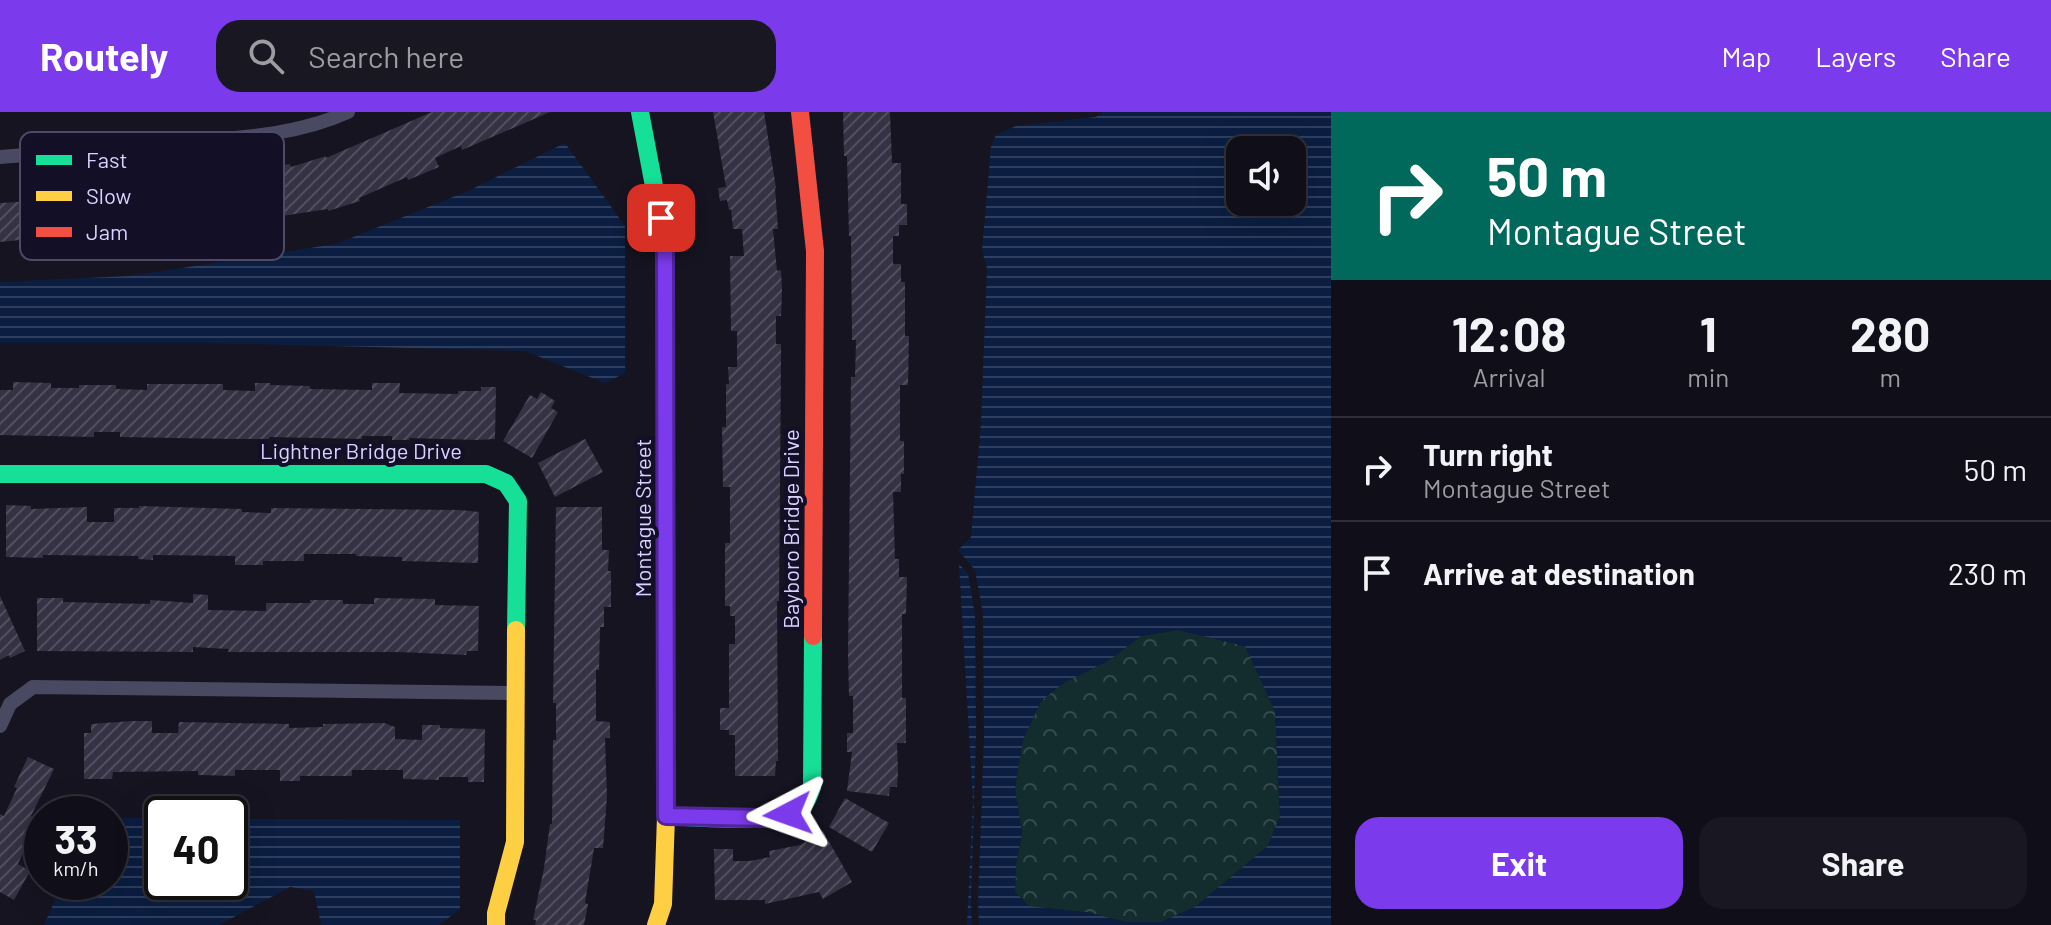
<!DOCTYPE html>
<style>
body{margin:0;font-family:Barlow,sans-serif;background:#191822;color:#f1f3f6;height:100vh;display:flex;flex-direction:column;font-size:30px;white-space:nowrap}
*{box-sizing:border-box;margin:0}
p{font-size:26px;color:#9c9ca2}
.icon{flex:none;width:44px;height:44px;fill:none;stroke:currentColor;stroke-width:2;stroke-linecap:round;stroke-linejoin:round}
.map{position:relative;flex:1;overflow:hidden}
.panel{display:flex;flex-direction:column;background:#100f19;width:720px}
.panel>*{flex:none}
.banner{background:#00695c;color:#fff;overflow:hidden}
.tools{position:absolute;left:1226px;top:24px;display:grid;gap:16px}
.tools a{display:grid;place-items:center;width:80px;height:80px;border-radius:16px;background:#100f19;box-shadow:0 8px 32px #0002,0 0 0 2px #302f38;font-size:40px}
.speed{position:absolute;left:24px;top:684px;display:flex;gap:16px;font-size:40px;font-weight:700;text-align:center}
.speed>*{display:grid;place-content:center;width:104px;height:104px;border-radius:50%;background:#100f19;box-shadow:0 8px 32px #0002,0 0 0 2px #302f38;line-height:1}
.speed small{font-size:20px;font-weight:400}
.speed .limit{border:4px solid #111;border-radius:12px;background:#fff;color:#111}
.pin{position:absolute;display:grid;place-items:center;width:68px;height:68px;color:#fff;margin:-34px;border-radius:16px;box-shadow:0 4px 12px #0006}
.me{position:absolute;width:88px;margin:-44px;rotate:266deg;stroke-linejoin:round;filter:drop-shadow(0 0 6px #0008)}
.turn{display:flex;align-items:center;gap:28px;height:168px;padding:0 24px;font-size:36px}
.turn .icon{width:104px;height:104px;stroke-width:2.5}
.turn b{display:block;font-size:56px;line-height:68px}
.eta{display:flex;justify-content:space-evenly;align-items:center;height:136px;text-align:center}
.eta b{font-size:48px;font-weight:700;line-height:56px}
.cta{display:flex;gap:16px;margin-top:auto;padding:16px 24px}
.cta a{flex:1;height:92px;border-radius:24px;background:#7c3aed;color:#fff;font-size:32px;font-weight:700;line-height:92px;text-align:center}
.cta a+a{background:#191822;color:#f1f3f6}
ul{padding:0;list-style:none}
li{display:flex;align-items:center;gap:24px;height:104px;padding:0 24px;border-top:2px solid #302f38}
li div{flex:1}
li b{display:block;font-size:30px}
li em{font-style:normal}
header{display:flex;align-items:center;gap:48px;box-sizing:border-box;height:112px;padding:0 40px;background:#7c3aed;color:#fff}
header strong{font-size:38px}
nav{display:flex;gap:44px;margin-inline-start:auto;font-size:28px}
.search{width:560px;height:72px;background:#191822;display:flex;align-items:center;gap:20px;box-sizing:border-box;padding:0 28px;border-radius:24px;color:#9c9ca2;font-size:30px}
main{display:flex;flex:1;min-height:0}
.map>svg:first-child{display:block}
</style>
<header>
<strong>Routely</strong>
<div class="search"><svg class="icon" aria-label="search" viewBox="0 0 24 24"><circle cx="10" cy="10" r="6"/><path d="M15 15l6 6"/></svg>Search here</div>
<nav><a>Map</a><a>Layers</a><a>Share</a></nav>
</header>
<main>
<div class="map">
<svg width="1331" height="813" viewBox="0 0 1331 813">
<defs>
<pattern id="forest-crowns" width="20" height="18" patternUnits="userSpaceOnUse" patternTransform="scale(2)"><rect width="20" height="18" fill="#132c2d"/><path d="M2 6a3 3 0 1 1 6 0M12 15a3 3 0 1 1 6 0" fill="none" stroke="#354a4c"/></pattern>
<pattern id="water-rules" width="6" height="5" patternUnits="userSpaceOnUse" patternTransform="scale(2)"><rect width="6" height="5" fill="#0b1e41"/><path d="M0 2.5h6" fill="none" stroke="#2e3e5e"/></pattern>
<pattern id="building-hatch" width="6" height="6" patternUnits="userSpaceOnUse" patternTransform="scale(2)"><rect width="6" height="6" fill="#343243"/><path d="M-1 1l2-2M0 6l6-6M5 7l2-2" fill="none" stroke="#514f5f"/></pattern>
</defs>
<rect width="100%" height="100%" fill="#161421"/>
<!-- forest -->
<path fill="url(#forest-crowns)" d="M1178,518L1245,534L1275,599L1280,704L1268,734L1195,795L1161,810H1125L1091,801L1029,794L1015,780L1016,752L1022,722L1015,676L1023,628L1041,589L1065,570L1108,549L1141,524Z"/>
<!-- water -->
<path fill="url(#water-rules)" fill-rule="evenodd" d="M1103,0H1331V813H979L978,791L984,626L983,502L975,458L958,438L971,425L981,312L987,156L982,139L991,35L996,23L1016,14L1096,5ZM1292,38V90H1240V38ZM1178,518L1245,534L1275,599L1280,704L1268,734L1195,795L1161,810H1125L1091,801L1029,794L1015,780L1016,752L1022,722L1015,676L1023,628L1041,589L1065,570L1108,549L1141,524Z
M565,31L625,114V261L605,271L525,239L211,231H0V170L130,164L336,132L468,79Z
M959,452L968,462L975,503L976,625L971,791L972,813H967L973,690Z
M110,706H162V770H230V707L460,708V797L439,813H321L314,779L290,775L219,813H44L63,770H110Z"/>
<!-- building -->
<path fill="url(#building-hatch)" d="M432,0H550L462,38L461,34L435,46L439,55L408,68L407,65L359,86L360,89L328,99V97L230,112L197,115V110L151,115L152,121L118,124V121L78,124V122L0,130V91L36,89L35,81L50,80V75L164,67L212,62V64L290,52L291,55L326,44V46Z
M713,0H764L776,76H775L778,117H773L777,159L781,158L782,178L781,204H776V232H781V250L779,489H777L778,649H776L775,664H735V623H729V618H720V596H729V532H735V504H730V494H725V431H730V375H723L722,315H726V272H729L728,255H737V219H731L730,144H744L742,117H733L731,97L729,98L727,88L720,89L718,76L726,75Z
M843,0H890L892,51H901V92H907V113H899V124H893V152H901V170H905V224H909L908,273H900V329H904V362H901V380H893L895,447H899V465H907L906,502H902V586H906V631H897L898,661L897,675H890L889,684L847,679L852,640H847V621H853V584H849L848,543L851,265H855L856,228H852L851,124H849L847,44H844Z
M13,270L51,271V276H79V273H116V277L147,278V272H223V278L255,279V271H270V273L310,274V277L372,278V271H400L399,281L458,282V279H481V275H496L495,327L477,328L409,326V328H392V324H362V327L269,325V327H232L120,325V320H94V325L0,323V278H13Z
M541,280L555,289L551,296L558,300L532,346L503,329L530,283L537,287Z
M585,327L603,360L555,385L538,351Z
M6,393L31,394V397L87,395V410H114V396H139V394L242,397V400L271,401V396L460,398L479,400L478,451L402,449V445L356,444V442H304V449H263V453H235V444L153,443V448L138,447V444L43,443V446L6,445Z
M556,395H602V438H609L608,459H611V495H604V515H600L599,558H596V609L610,610V626H605L607,684L603,736H594L585,791L588,792L584,813H535L536,808H533L544,756L550,712H552L553,628H556V591H553Z
M193,482L208,483V498L266,499V491H310V488H343V492H374V486L435,487V493L479,494L478,539H467L466,543L399,540H228L229,537L193,535V540L37,539V486H63V490L150,492V488L193,491Z
M0,484L25,539L10,546L9,543L0,548Z
M132,609H152V621H178L179,610L289,612V616L323,615V612L384,611L395,615V627L422,628V613H440V616L485,617L484,670H468V665H439V668L403,667V658H352V664H300V669H280V658H235V664L198,663V659L113,660L112,667H84V621H91V612Z
M28,645L54,657L31,704L38,708L18,752L30,759L14,788L0,780V702L4,704L17,676L14,675Z
M845,686L889,711L872,740L829,715Z
M823,719L852,770L823,787L819,780L765,792V788H715L714,737H733V749H750L770,745L769,739L800,733Z"/>
<g fill="none" stroke-linecap="round" stroke-linejoin="round">
<!-- street -->
<path stroke="#4a4962" stroke-width="14" d="M0,45C58,40 115,36 173,31C232,26 293,25 348,0
M0,614L10,592L33,575L515,581"/>
<!-- fast -->
<path stroke="#16e098" stroke-width="18" d="M640,0L665,132V377
M0,362H486L506,371L518,389L516,518
M666,704C698,705 781,714 804,692C808,688 810,681 812,675L813,524"/>
<!-- slow -->
<path stroke="#ffcf43" stroke-width="18" d="M496,813V801L515,730L516,518
M656,813L663,792L666,704L665,377"/>
<!-- jam -->
<path stroke="#f24e42" stroke-width="18" d="M800,0L815,139L813,524"/>
</g>
<g fill="none" stroke-linecap="round" stroke-linejoin="round">
<!-- route casing -->
<g stroke="#51269a" stroke-width="20">
<path id="route" d="M661,106L665,132L666,704L767,706L788,702"/>
</g>
<!-- route -->
<use href="#route" stroke="#7c3aed" stroke-width="14"/>
</g>
<g text-anchor="middle" dominant-baseline="central" stroke-width="8" stroke-linejoin="round" paint-order="stroke">
<!-- street labels -->
<g font-size="22" fill="#d9d4ff" stroke="#130f26">
<text x="361" y="338">Lightner Bridge Drive</text>
<text transform="translate(642 406) rotate(-90)">Montague Street</text>
<text transform="translate(790 417) rotate(-90)">Bayboro Bridge Drive</text>
</g>
</g>
<!-- legend -->
<rect x="20" y="20" width="264" height="128" rx="12" fill="#130f26" stroke="#4e4a67" stroke-width="2"/>
<rect x="36" y="43" width="36" height="10" fill="#16e098"/>
<rect x="36" y="79" width="36" height="10" fill="#ffcf43"/>
<rect x="36" y="115" width="36" height="10" fill="#f24e42"/>
<g font-size="22" fill="#d9d4ff">
<text x="86" y="56">Fast</text>
<text x="86" y="92">Slow</text>
<text x="86" y="128">Jam</text>
</g>
</svg>
<div class="tools">
<a><svg class="icon" aria-label="sound" viewBox="0 0 24 24"><path d="M4 9h4l5-4v14l-5-4H4zM17 9q2 3 0 6"/></svg></a>
</div>
<div class="speed"><div>33<small>km/h</small></div><div class="limit">40</div></div>
<div class="pin" style="left:661px;top:106px;background:#d93025"><svg class="icon" aria-label="arrive" viewBox="0 0 24 24"><path d="M6 21V4h12l-3 4 3 4H6"/></svg></div>
<svg class="me" style="left:788px;top:702px" viewBox="-20 -20 40 40"><path d="M0-17L14 15 0 8-14 15z" fill="#7c3aed" stroke="#fff" stroke-width="4"/></svg>
</div>
<section class="panel">
<div class="banner">
<div class="turn"><svg class="icon" aria-label="right" viewBox="0 0 24 24"><path d="M7 20v-9h11M14 6l5 5-5 5"/></svg><div><b>50 m</b>Montague Street</div></div>
</div>
<div class="eta">
<div><b>12:08</b><p>Arrival</p></div>
<div><b>1</b><p>min</p></div>
<div><b>280</b><p>m</p></div>
</div>
<ul>
<li><svg class="icon" aria-label="right" viewBox="0 0 24 24"><path d="M7 20v-9h11M14 6l5 5-5 5"/></svg><div><b>Turn right</b><p>Montague Street</p></div><em>50 m</em></li>
<li><svg class="icon" aria-label="arrive" viewBox="0 0 24 24"><path d="M6 21V4h12l-3 4 3 4H6"/></svg><div><b>Arrive at destination</b></div><em>230 m</em></li>
</ul>
<div class="cta"><a>Exit</a><a>Share</a></div>
</section>
</main>
